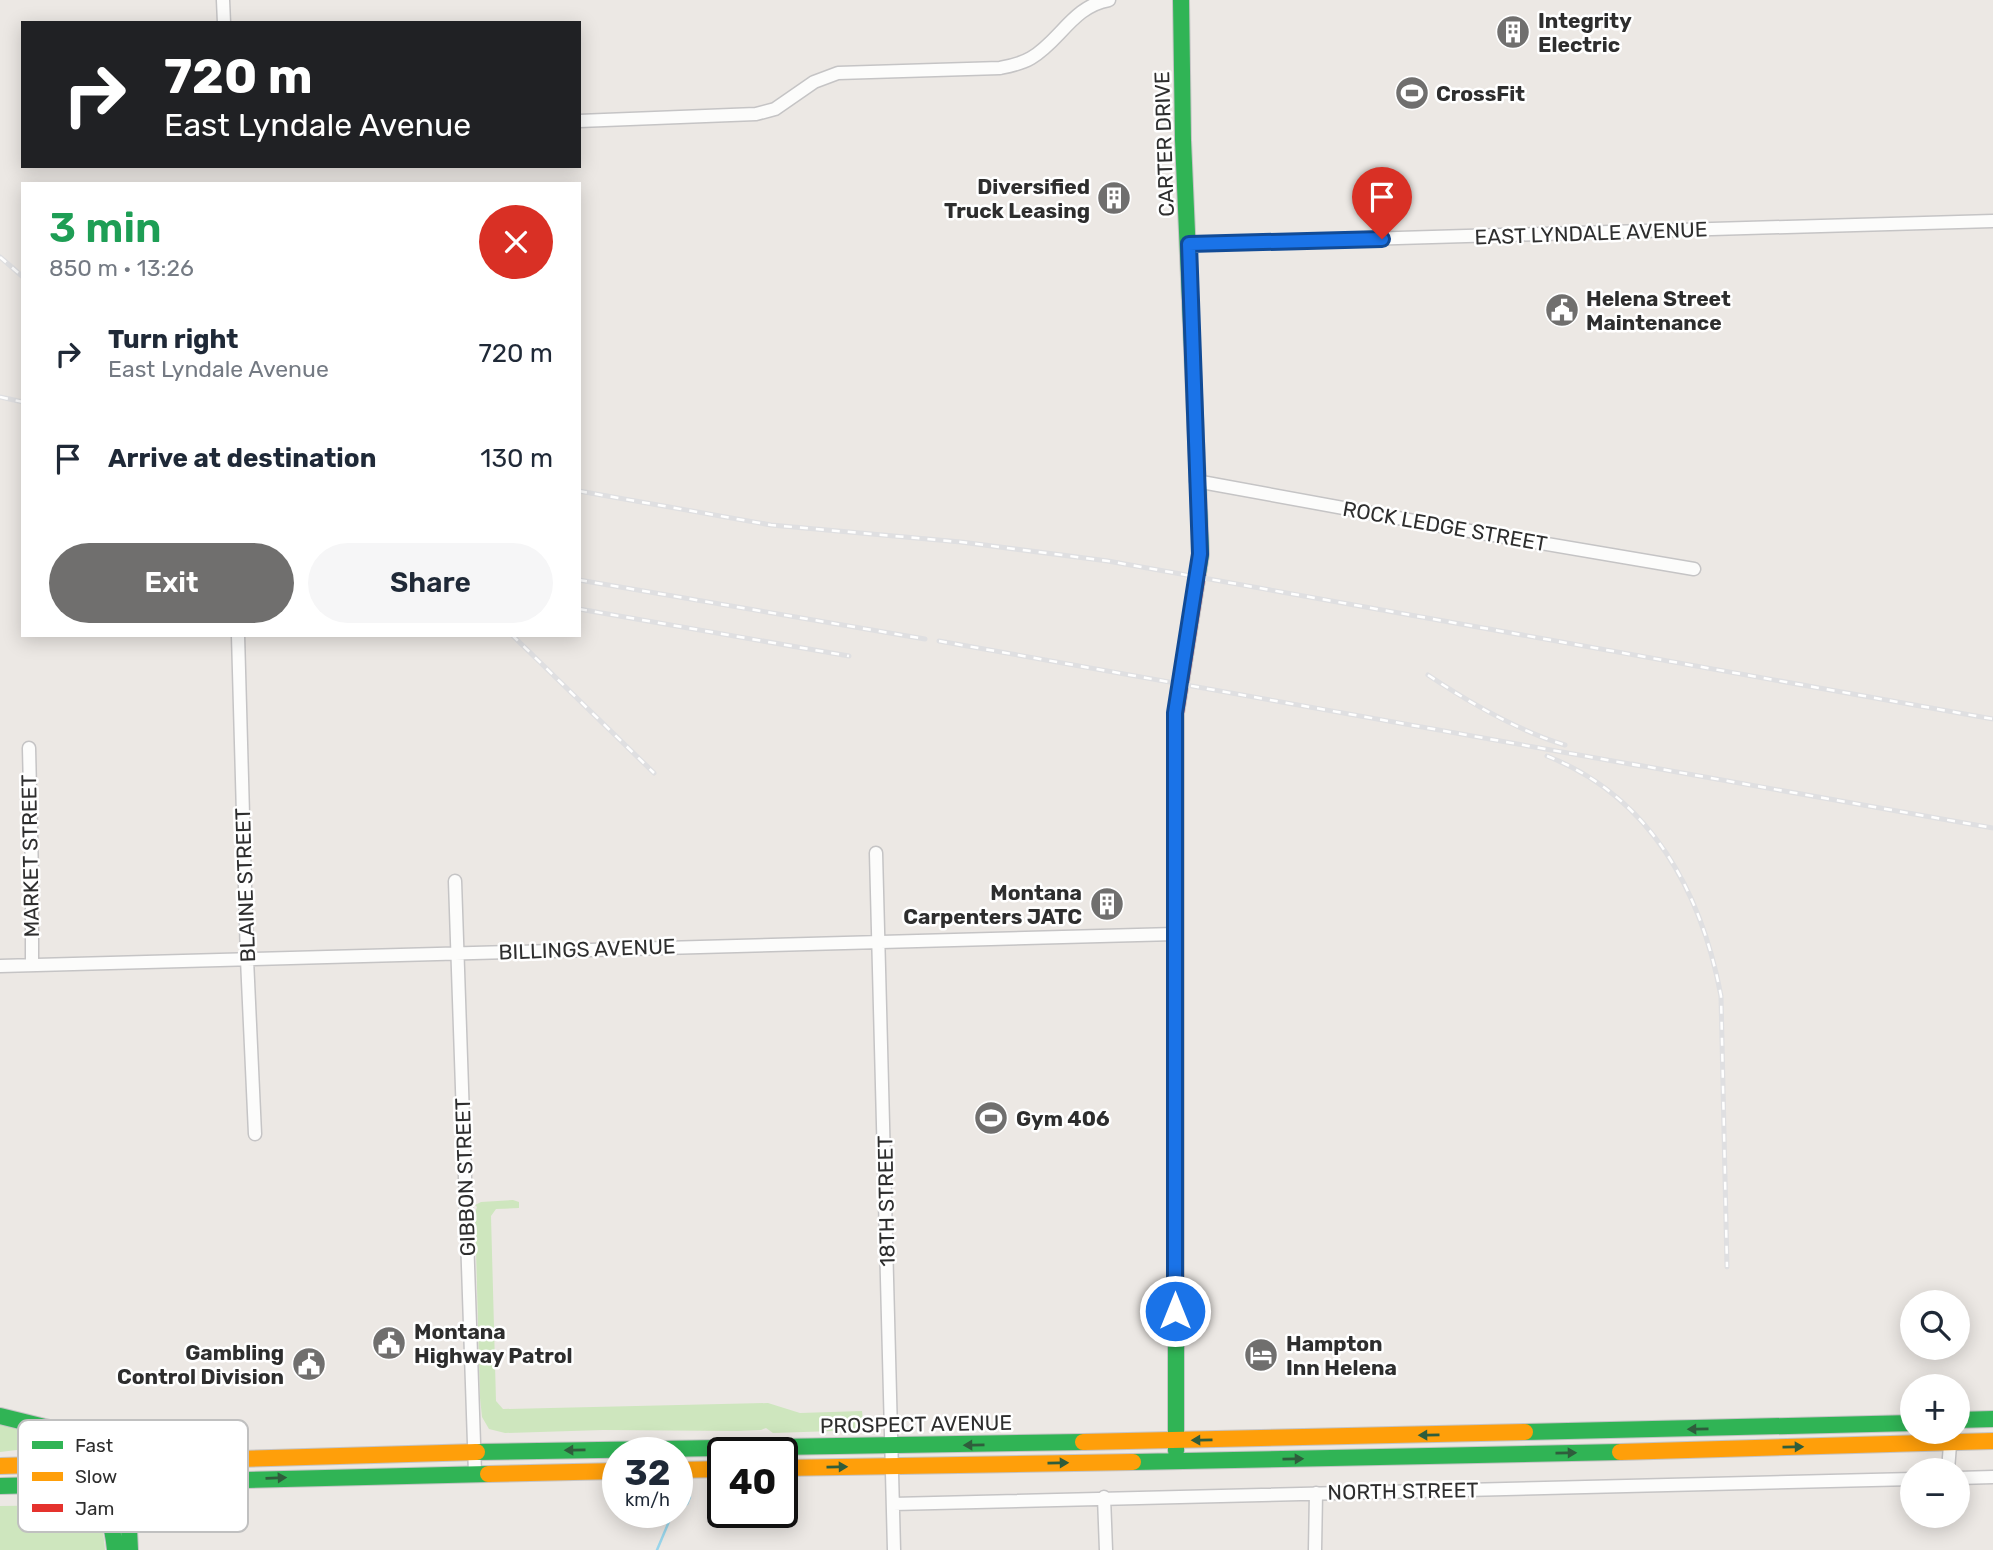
<!DOCTYPE html>
<meta charset="utf-8">
<style>
body{margin:0;font-family:Rubik,sans-serif;background:#f6f6f7;color:#1f2937;height:100vh;display:flex;flex-direction:column;font-size:26px;white-space:nowrap}
*{box-sizing:border-box;margin:0}
p{font-size:23px;color:#747a83}
.icon{flex:none;width:38px;height:38px;fill:none;stroke:currentColor;stroke-width:2;stroke-linecap:round;stroke-linejoin:round}
.map{position:relative;flex:1;overflow:hidden}
.panel{position:absolute;left:21px;top:182px;width:560px;height:455px;display:flex;flex-direction:column;background:#fff;border-radius:0px;box-shadow:0 4px 18px #0003}
.panel>*{flex:none}
.guide{position:absolute;left:21px;top:21px;width:560px;height:147px;border-radius:0px;box-shadow:0 4px 18px #0003;background:#202124;color:#fff;overflow:hidden}
.tools{position:absolute;left:1900px;top:1290px;display:grid;gap:14px}
.tools a{display:grid;place-items:center;width:70px;height:70px;border-radius:50%;background:#fff;box-shadow:0 4px 18px #0003;font-size:35px}
.speed{position:absolute;left:602px;top:1437px;display:flex;gap:14px;font-size:35px;font-weight:700;text-align:center}
.speed>*{display:grid;place-content:center;width:91px;height:91px;border-radius:50%;background:#fff;box-shadow:0 4px 18px #0003;line-height:1}
.speed small{font-size:18px;font-weight:400}
.speed .limit{border:4px solid #111;border-radius:10px;background:#fff;color:#111}
.pin{position:absolute;display:grid;place-items:center;width:60px;height:60px;color:#fff;margin:-72px -30px;border-radius:50% 50% 50% 0;rotate:-45deg;box-shadow:0 0 7px #0007}
.pin .icon{rotate:45deg}
.me{position:absolute;width:77px;margin:-38px;rotate:0deg;stroke-linejoin:round;filter:drop-shadow(0 0 5px #0008)}
.turn{display:flex;align-items:center;gap:24px;height:147px;padding:0 28px;font-size:32px}
.turn .icon{width:91px;height:91px;stroke-width:2.5}
.turn b{display:block;font-size:49px;line-height:60px}
.round{display:grid;place-items:center;flex:none;width:74px;height:74px;border-radius:37px;background:#f6f6f7}
.headline{display:flex;align-items:center;justify-content:space-between;height:119px;padding:0 28px}
h1{font-size:42px;font-weight:600;line-height:52px;color:#1e9e55}
.cta{display:flex;gap:14px;margin-top:auto;padding:14px 28px}
.cta a{flex:1;height:80px;border-radius:42px;background:#706f6e;color:#fff;font-size:28px;font-weight:600;line-height:80px;text-align:center}
.cta a+a{background:#f6f6f7;color:#1f2937}
ul{padding:0;list-style:none}
li{display:flex;align-items:center;gap:21px;height:105px;padding:0 28px}
li div{flex:1}
li b{display:block;font-size:26px}
li em{font-style:normal}
.map>svg:first-child{display:block}
</style>
<div class="map">
<svg width="1993" height="1550" viewBox="0 0 1993 1550">
<rect width="100%" height="100%" fill="#ece8e4"/>
<!-- green -->
<path fill="#cee6be" d="M513,1200L519,1202V1208L496,1209L491,1216L496,1401L503,1409L768,1403L800,1413L862,1411L864,1430L773,1433L766,1428L761,1430L738,1431L603,1430L505,1433L489,1429L482,1417L480,1398L475,1213L477,1207L475,1205L481,1202Z
M0,1423L59,1437L55,1443L42,1447L0,1452Z
M73,1505C100,1512 103,1523 105,1550H0V1506Z"/>
<g fill="none" stroke-linecap="round" stroke-linejoin="round">
<!-- stream -->
<path stroke="#99d6ec" stroke-width="2.5" d="M677,1510L687,1504L690,1497
M657,1550L673,1512"/>
<!-- street casing -->
<g stroke="#c5c4c5" stroke-width="15">
<path id="street" d="M223,0L224,23
M579,121L756,114L775,109L814,82L838,73L1000,68C1010,66 1021,64 1031,58C1060,41 1073,6 1109,0
M1189,244L1993,221
M1196,481L1458,529L1694,569
M238,635L247,959L255,1134
M29,748L32,875V965
M876,853L894,1550
M455,881L475,1473
M0,966L1175,934
M1948,1470L1951,1432
M1958,1478L1993,1477
M1104,1497L1106,1550
M893,1504L1913,1479
M1315,1550L1316,1493"/>
</g>
<!-- fast casing -->
<g stroke="#c5c4c5" stroke-width="18">
<path id="fast" d="M1181,0L1183,140L1201,554L1198,573
M1176,929V1451
M0,1416L106,1442L177,1448
M1958,1420L1993,1419
M1525,1432L1913,1423
M477,1452L1083,1442
M1133,1462L1620,1452
M120,1473L127,1486L130,1550
M0,1486L488,1474
M62,1497C104,1498 111,1510 115,1550"/>
</g>
<!-- slow casing -->
<g stroke="#c5c4c5" stroke-width="18">
<path id="slow" d="M1083,1442L1525,1432
M1620,1452L1993,1441
M0,1466L477,1452
M782,1468L1133,1462
M677,1470L723,1469
M488,1474L618,1471"/>
</g>
<!-- jam casing -->
<g stroke="#c5c4c5" stroke-width="18">
<path id="jam" d="M1176,929V713L1198,573"/>
</g>
<!-- street -->
<use href="#street" stroke="#fcfcfb" stroke-width="12"/>
<!-- fast -->
<use href="#fast" stroke="#30b455" stroke-width="16"/>
<!-- slow -->
<use href="#slow" stroke="#ff9f0a" stroke-width="16"/>
<!-- jam -->
<use href="#jam" stroke="#e5322d" stroke-width="16"/>
<!-- rail casing -->
<g stroke="#dfdfe1" stroke-width="5">
<path id="rail" d="M0,257L23,277
M0,397L23,402
M579,491L771,525L961,542L1108,561L1993,719
M579,580L925,639
M579,609L849,656
M512,635L654,773
M939,641L1641,766
M1428,675C1470,703 1516,730 1565,745
M1547,756C1651,797 1701,891 1721,996L1727,1267
M1632,764L1993,828"/>
</g>
<!-- rail -->
<use href="#rail" stroke="#fff" stroke-width="2.5" stroke-dasharray="8" stroke-linecap="butt"/>
</g>
<!-- one-way arrows -->
<defs><path id="oneway-solid" d="M-6-.8H1V-3.2L6.5 0L1 3.2V.8H-6Z" transform="scale(1.75)"/></defs>
<g fill="#2f5d3c">
<use href="#oneway-solid" transform="translate(1698 1429) rotate(179)"/>
<use href="#oneway-solid" transform="translate(1429 1435) rotate(179)"/>
<use href="#oneway-solid" transform="translate(1202 1440) rotate(179)"/>
<use href="#oneway-solid" transform="translate(974 1445) rotate(179)"/>
<use href="#oneway-solid" transform="translate(1793 1447) rotate(-1)"/>
<use href="#oneway-solid" transform="translate(575 1450) rotate(179)"/>
<use href="#oneway-solid" transform="translate(1566 1453) rotate(-1)"/>
<use href="#oneway-solid" transform="translate(1293 1459) rotate(-1)"/>
<use href="#oneway-solid" transform="translate(1058 1463) rotate(-1)"/>
<use href="#oneway-solid" transform="translate(837 1467) rotate(-1)"/>
<use href="#oneway-solid" transform="translate(276 1478) rotate(-2)"/>
</g>
<g fill="none" stroke-linecap="round" stroke-linejoin="round">
<!-- route casing -->
<g stroke="#114b97" stroke-width="18">
<path id="route" d="M1175,1311V713L1200,554L1189,244L1382,239"/>
</g>
<!-- route -->
<use href="#route" stroke="#1a73e8" stroke-width="12"/>
</g>
<!-- icons -->
<defs>
<g id="building-disc" transform="scale(1.75)"><circle r="9.5" fill="#706f6e" stroke="#fff"/><path d="M-4-6H4V6H1V3H-1V6H-4ZM-2.5-4.3h1.7v1.8h-1.7ZM.8-4.3h1.7v1.8H.8ZM-2.5-1h1.7V.8h-1.7ZM.8-1h1.7V.8H.8Z" fill="#fff"/></g>
<g id="stadium-disc" transform="scale(1.75)"><circle r="9.5" fill="#706f6e" stroke="#fff"/><path d="M0-5a6.5 5 0 1 0 0 10a6.5 5 0 1 0 0-10ZM-3.5-1.8h7v3.6h-7Z" fill="#fff"/></g>
<g id="civic-disc" transform="scale(1.75)"><circle r="9.5" fill="#706f6e" stroke="#fff"/><path d="M-.6-6.5H3V-4.5H.6V-3L4-1V1h2V6H-6V1h2V-1L-.6-3ZM-1.2 2.5V6h2.4V2.5Z" fill="#fff"/></g>
<g id="hotel-disc" transform="scale(1.75)"><circle r="9.5" fill="#706f6e" stroke="#fff"/><path d="M-6-4.5h1.5V1H6V5H4.5V3h-9V5H-6ZM-4 0a1.8 1.8 0 1 1 3.6 0ZM.5 0V-2.5h3Q6-2.5 6 0Z" fill="#fff"/></g>
</defs>
<g fill-rule="evenodd">
<use href="#building-disc" x="1513" y="32"/>
<use href="#stadium-disc" x="1412" y="93"/>
<use href="#building-disc" x="1114" y="198"/>
<use href="#civic-disc" x="1562" y="310"/>
<use href="#building-disc" x="1107" y="904"/>
<use href="#stadium-disc" x="991" y="1118"/>
<use href="#civic-disc" x="389" y="1343"/>
<use href="#hotel-disc" x="1261" y="1355"/>
<use href="#civic-disc" x="309" y="1364"/>
</g>
<g text-anchor="middle" dominant-baseline="central" stroke-width="5" stroke-linejoin="round" paint-order="stroke">
<!-- poi labels -->
<g font-size="21" font-weight="bold" fill="#2e2e2e" stroke="#fff" text-anchor="start">
<text x="1538" y="20">Integrity<tspan x="1538" dy="24">Electric</tspan></text>
<text x="1436" y="93">CrossFit</text>
<text x="1090" y="186" text-anchor="end">Diversified<tspan x="1090" dy="24">Truck Leasing</tspan></text>
<text x="1586" y="298">Helena Street<tspan x="1586" dy="24">Maintenance</tspan></text>
<text x="1082" y="892" text-anchor="end">Montana<tspan x="1082" dy="24">Carpenters JATC</tspan></text>
<text x="1016" y="1118">Gym 406</text>
<text x="414" y="1331">Montana<tspan x="414" dy="24">Highway Patrol</tspan></text>
<text x="1286" y="1343">Hampton<tspan x="1286" dy="24">Inn Helena</tspan></text>
<text x="284" y="1352" text-anchor="end">Gambling<tspan x="284" dy="24">Control Division</tspan></text>
</g>
<!-- street labels -->
<g font-size="21" fill="#2e2e2e" stroke="#fff">
<text transform="translate(1164 144) rotate(-92)">CARTER DRIVE</text>
<text transform="translate(1591 233) rotate(-2)">EAST LYNDALE AVENUE</text>
<text transform="translate(1445 526) rotate(10)">ROCK LEDGE STREET</text>
<text transform="translate(30 856) rotate(-91)">MARKET STREET</text>
<text transform="translate(245 885) rotate(-92)">BLAINE STREET</text>
<text transform="translate(587 949) rotate(-2)">BILLINGS AVENUE</text>
<text transform="translate(465 1177) rotate(-92)">GIBBON STREET</text>
<text transform="translate(886 1201) rotate(-91)">18TH STREET</text>
<text transform="translate(916 1424) rotate(-1)">PROSPECT AVENUE</text>
<text transform="translate(1403 1491) rotate(-1)">NORTH STREET</text>
</g>
</g>
<!-- legend -->
<rect x="18" y="1420" width="230" height="112" rx="10" fill="#fff" stroke="#c0c0c0" stroke-width="2"/>
<rect x="32" y="1441" width="31" height="8" fill="#30b455"/>
<rect x="32" y="1472" width="31" height="9" fill="#ff9f0a"/>
<rect x="32" y="1504" width="31" height="8" fill="#e5322d"/>
<g font-size="19" fill="#2e2e2e">
<text x="75" y="1452">Fast</text>
<text x="75" y="1483">Slow</text>
<text x="75" y="1515">Jam</text>
</g>
</svg>
<div class="tools">
<a><svg class="icon" aria-label="search" viewBox="0 0 24 24"><circle cx="10" cy="10" r="6"/><path d="M15 15l6 6"/></svg></a>
<a>+</a>
<a>−</a>
</div>
<div class="speed"><div>32<small>km/h</small></div><div class="limit">40</div></div>
<div class="pin" style="left:1382px;top:239px;background:#d93025"><svg class="icon" aria-label="arrive" viewBox="0 0 24 24"><path d="M6 21V4h12l-3 4 3 4H6"/></svg></div>
<svg class="me" style="left:1175px;top:1311px" viewBox="-20 -20 40 40"><circle r="17" fill="#1a73e8" stroke="#fff" stroke-width="3"/><path d="M0-11L8 9 0 5-8 9z" fill="#fff"/></svg>
<div class="guide">
<div class="turn"><svg class="icon" aria-label="right" viewBox="0 0 24 24"><path d="M7 20v-9h11M14 6l5 5-5 5"/></svg><div><b>720 m</b>East Lyndale Avenue</div></div>
</div>
<section class="panel">
<div class="headline"><div><h1>3 min</h1><p>850 m · 13:26</p></div><a class="round" style="background:#d93025;color:#fff"><svg class="icon" aria-label="close" viewBox="0 0 24 24"><path d="M6 6l12 12M18 6L6 18"/></svg></a></div>
<ul>
<li><svg class="icon" aria-label="right" viewBox="0 0 24 24"><path d="M7 20v-9h11M14 6l5 5-5 5"/></svg><div><b>Turn right</b><p>East Lyndale Avenue</p></div><em>720 m</em></li>
<li><svg class="icon" aria-label="arrive" viewBox="0 0 24 24"><path d="M6 21V4h12l-3 4 3 4H6"/></svg><div><b>Arrive at destination</b></div><em>130 m</em></li>
</ul>
<div class="cta"><a>Exit</a><a>Share</a></div>
</section>
</div>
